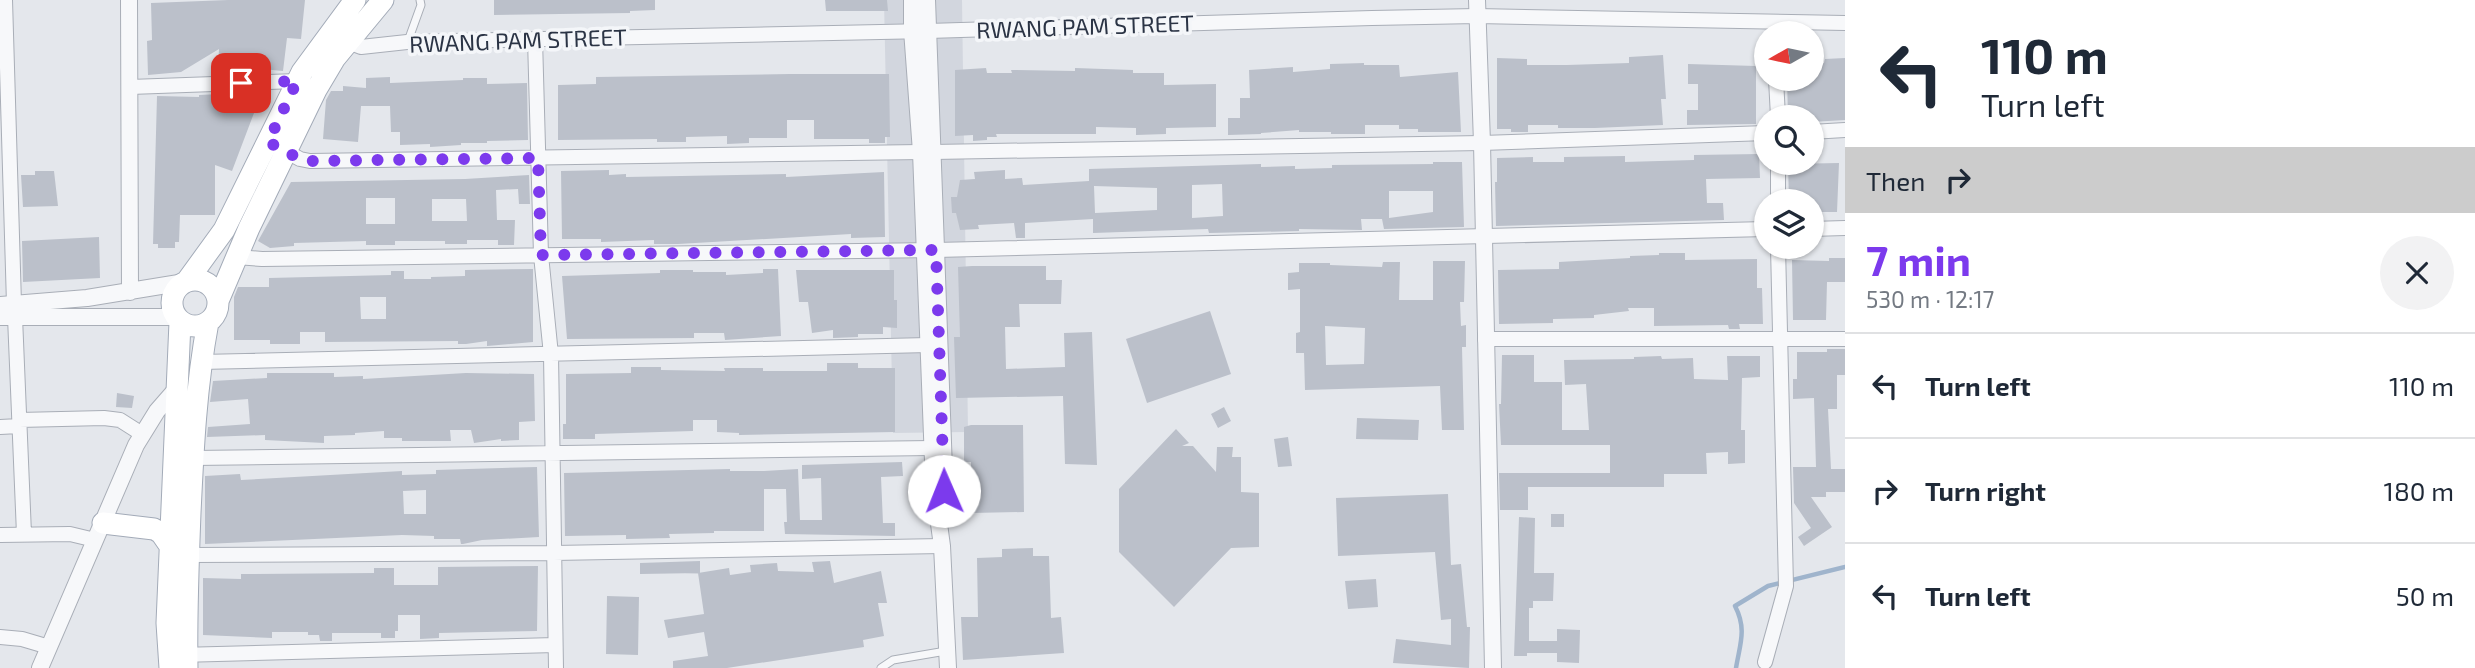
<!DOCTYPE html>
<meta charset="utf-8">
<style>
body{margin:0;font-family:"Exo 2",sans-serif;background:#f2f2f3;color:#1f2937;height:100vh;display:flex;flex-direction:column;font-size:26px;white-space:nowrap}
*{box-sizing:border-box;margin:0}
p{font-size:23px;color:#747a83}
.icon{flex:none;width:38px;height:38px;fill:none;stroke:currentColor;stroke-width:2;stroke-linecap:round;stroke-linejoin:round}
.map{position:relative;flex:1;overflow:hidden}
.side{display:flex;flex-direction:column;background:#fff;width:630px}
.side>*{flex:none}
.banner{background:#fff;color:#1f2937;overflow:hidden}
.needle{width:46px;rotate:261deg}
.controls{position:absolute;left:1754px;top:21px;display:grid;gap:14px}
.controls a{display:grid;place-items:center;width:70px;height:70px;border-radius:50%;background:#fff;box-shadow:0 2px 5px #0004;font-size:35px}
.pin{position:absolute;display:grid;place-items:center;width:60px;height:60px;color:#fff;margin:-30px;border-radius:14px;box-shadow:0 4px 10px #0006}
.me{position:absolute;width:77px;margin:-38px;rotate:359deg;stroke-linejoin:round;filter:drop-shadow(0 0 5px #0008)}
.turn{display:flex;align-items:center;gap:24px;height:147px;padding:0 21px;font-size:32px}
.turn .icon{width:91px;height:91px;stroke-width:2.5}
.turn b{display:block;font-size:49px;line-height:60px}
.then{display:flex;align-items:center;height:66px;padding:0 21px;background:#0003;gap:14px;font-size:26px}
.round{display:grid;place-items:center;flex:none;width:74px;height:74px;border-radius:37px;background:#f2f2f3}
.summary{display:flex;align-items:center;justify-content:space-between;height:119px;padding:0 21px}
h1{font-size:42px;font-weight:700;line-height:52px;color:#7c3aed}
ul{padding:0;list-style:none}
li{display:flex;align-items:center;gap:21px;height:105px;padding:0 21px;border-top:2px solid #e0e1e3}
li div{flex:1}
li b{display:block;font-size:26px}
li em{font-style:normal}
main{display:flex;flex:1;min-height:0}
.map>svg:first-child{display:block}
</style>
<main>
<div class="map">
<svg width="1845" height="668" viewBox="0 0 1845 668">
<rect width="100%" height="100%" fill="#e4e7ec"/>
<!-- built -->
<path fill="#d2d6de" d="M884,0H962L968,432L893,433Z"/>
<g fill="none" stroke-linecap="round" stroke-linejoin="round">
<!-- stream -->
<path stroke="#9fb4cc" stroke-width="4.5" d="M1736,668C1740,644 1747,629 1735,606L1768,586L1845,567"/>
</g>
<!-- building -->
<path fill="#bbc0ca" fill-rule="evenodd" d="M228,0H305L301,39L287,38L283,71L250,68L251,71L218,70L219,49L181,72L148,75L147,41L152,40L151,3Z
M494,0H655V10L630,11V13L494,15Z
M825,0H887L888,11H826Z
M1663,55L1666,99H1661L1663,125L1595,128H1558V125H1528V132H1511V129H1497V58L1527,59V65H1567L1629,63V57Z
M1845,58V120L1811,122V117H1788L1787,79H1811V63H1824L1825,59Z
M1364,63V65H1399L1400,77L1458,72L1461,132H1418V129H1399V125H1365V134H1331V132H1299V130L1261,133V134L1228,135V118H1240V98H1250L1249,70L1293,67V72L1330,69V64Z
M1688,64L1756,66V124L1687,125V110H1698V84H1688Z
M986,68L987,73H1012L1011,70L1075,71V68L1133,70V73H1164V85L1216,84V127L1166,128V134L1136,135V128L1096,127V134H996L997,137H987V140L973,141V135L955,136V70Z
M790,74H889L890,137H885V143H869V139H814V120H787V138H749V143L727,144V136L686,137V142H657V139L558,140V85L596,84V77Z
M390,77V83L463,80V78H487V84L527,83L528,140L487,141V143H461V145L430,147V144L400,145V132H391L390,106H361L358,142L323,139L326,100L331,91H343V86L366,88V78Z
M262,92L232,171L215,165V215H180L179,242H175V248H158V244H153L157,96L199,97V95Z
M1759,154L1760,178L1706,179L1707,203H1723L1724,220L1496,226L1495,182H1497V158L1533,157V162H1564V157L1625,156V162L1694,160V155Z
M1433,162H1462L1464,227L1384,229L1382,219H1361L1362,230L1299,229V231L1209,233L1208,229L1093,233V219L1025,223V238H1016L1014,223L978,225L979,229L960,230L956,213H952L951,197H957L960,180L975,179L974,172L1005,170V179L1022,178L1023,185L1089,181V169L1261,164V167L1295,166V169L1332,168V165L1433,164ZM1222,184L1223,216L1192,218V185ZM1094,186L1157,188V210L1095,213ZM1389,191H1433V212L1389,218Z
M1839,163L1837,212H1811V201H1789L1788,164Z
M609,170V175L626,174V177L786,174V177L884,172L885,237L851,238V234L678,244H654V240L601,242V239H562L561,171Z
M35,171H54L58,206L23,207L21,175H35Z
M529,175L530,204H519L518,189L496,190L497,220H515L514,245H498V240H467V244H445V241H395V245H366V241L294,243V246L270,248L258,241L291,182L465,179ZM366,198H395V224H366ZM432,199H466L467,221H432Z
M99,237L100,278L23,282L22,241Z
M1659,253H1685V260L1757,259V288H1762L1763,324H1739L1740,329H1729L1728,325L1654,326V308H1628L1629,311L1594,315V318L1553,319V323L1499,324L1498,270L1559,269V262L1630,258V256L1659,255Z
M1829,258H1845V282H1827L1826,320H1793L1792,260L1829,261Z
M1433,261H1465L1464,302H1460L1461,326L1466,325V347H1462L1464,430H1442L1440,386L1305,390L1304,353H1296V333L1300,332V289L1288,290V273L1299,272V263H1330V265L1382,267L1383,262H1400L1399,300H1433ZM1325,326L1365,328L1364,364L1326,365Z
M972,266H1046V280H1062L1061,304H1019L1020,327H1005L1006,369L1065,367L1064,333L1092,332L1097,465L1065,464L1063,396L956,398L954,337H960L958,267Z
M533,269V342L487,346V341L466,344H458V341L325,342V332H300V344H270V340H234V297L238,287H269V278L391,275V271H404V279H431V277L465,276V270ZM360,297H386V319H361Z
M763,269H778L781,336L725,340L724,333H694V338L567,339L562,276L660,273V270H693V272H726V275L763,273Z
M796,270H894V300H897V328L883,327V334H858V337L833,338V330L812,333L808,302H799Z
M1210,311L1231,374L1147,403L1126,339Z
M1827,349H1845V375H1837V409H1828L1831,469H1845V492H1826V497H1811L1832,527L1804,546L1798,537L1811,528L1794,503L1793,467H1816L1814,398L1793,399V379H1797V352H1827Z
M1502,355H1534V382H1562V430H1589L1586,384L1565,385L1564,360L1634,359V357L1661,356L1662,359L1693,358L1694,379L1728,380L1727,356H1760V377L1742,378L1741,430H1745V463L1728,464V452L1706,453L1707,474H1664V487H1528V510H1500L1499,473H1610V445H1501L1499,404H1501Z
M827,363H858V368H895V432L739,435V433L717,432V420H693V431L595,434V439H563V424H566V374L631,373V367H661V370L725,371L724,368H763V371H827Z
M267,373H334V377L363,376V379L466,373L534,374L535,421L519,422V440L501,441V439L474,443L471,430H450L451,441H402V438H384V431L355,433V435L324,436V443L265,440V435L207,437L208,427L250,424L248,399L210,402L213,381L267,378Z
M117,393L134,396L132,408L116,407Z
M1224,407L1231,421L1218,428L1211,414Z
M1357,418L1419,420L1418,440L1356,439Z
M971,425H1023L1024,512L972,513V507H957L956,483H971V462H964V427Z
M1176,429L1189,443L1182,446H1193L1216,472L1217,447H1233L1232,457H1241V492L1259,493V547L1231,548L1174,607L1119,552V489Z
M1288,437L1292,466L1278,467L1274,439Z
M902,462L903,476L881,477L883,523H895V536L785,534L784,522H787L786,489H764V531H714V533L669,534L670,538L626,539V535L565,536L564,473L730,469V471H764L798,469L800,520H822L821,478L802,479V465Z
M537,467L539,537L482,540L463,544H461L460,539H434V536L402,535L205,544V476L240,474L241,480L402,471V475L436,474V470ZM426,490V514H404L403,491Z
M1448,494L1451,565L1461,564L1467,627H1470L1469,668L1393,663L1396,639L1451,645V619L1441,620L1435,552L1338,556L1336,498Z
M1551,514H1564V527H1551Z
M1519,517L1535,518L1534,573H1554L1553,601H1533V608H1529V641H1557V629L1580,630L1579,663L1557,662V653H1527V656H1514Z
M1033,548V556H1049L1051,618L1061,617L1064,653L963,660L961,617H978L977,558L1002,557V549Z
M700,561V573L640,574V563Z
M830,561L834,583L881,571L887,603H878L884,636L863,640L864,647L727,668H673V661L708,656L704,632L668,638L664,620L704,614L698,573L729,568L730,575L751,572L750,565L777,563L778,571L814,572L812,562Z
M538,566L537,631L439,633V638L420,639V615H398V631H395V638H381V633H332V641H320L319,635H308V632H272V638L203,635V578L241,579V574L374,573V568H394V585H438V567Z
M1376,579L1378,607L1348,609L1345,581Z
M607,596L639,597L638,655L606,654Z"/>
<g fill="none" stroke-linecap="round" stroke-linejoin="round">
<!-- service casing -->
<g stroke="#a9aeb7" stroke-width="9">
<path id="service" d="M408,41L421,5L420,0
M881,668L893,660L946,651"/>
</g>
<!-- minor casing -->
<g stroke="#a9aeb7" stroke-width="16">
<path id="minor" d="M5,0L14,304
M340,39L361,47L407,42L928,31L1372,18L1477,16L1845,23
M535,39L541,255L551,355L556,668
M1776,79L1778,117
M130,87L297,81
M1811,132L1845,130
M278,147L300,159L310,161L921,152
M933,152L1482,143L1766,133
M1778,201V163
M1811,229L1845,228
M236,257L262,259L936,250L1766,229
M15,317L24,534
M1485,339H1845
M201,362L928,345
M19,420L104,418L120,420L142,434
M0,427L19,426
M193,458L932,448
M0,535L70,534L95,540
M189,555L554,553L942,546
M0,637L22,639L49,647
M179,655L555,645
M1765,662L1786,586L1778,247"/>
</g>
<!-- tertiary casing -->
<g stroke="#a9aeb7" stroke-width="18">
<path id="tertiary" d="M129,0L130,292
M912,0V30L921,152L934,487L942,546L948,668
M927,0L944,470
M1477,0L1482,143L1493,668
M0,305L87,298L185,282
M0,317H176
M40,668L136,445L157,411L178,387"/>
</g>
<!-- primary casing -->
<g stroke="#a3abb8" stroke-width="23">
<path id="primary" d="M172 303a23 23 0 1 1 46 0a23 23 0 1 1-46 0Z
M187,281L224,230L302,72L355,0
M218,301L249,228L316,90L335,58L383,0
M103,523L154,529L161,533L170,546
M170,668L167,623L180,322
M187,668C186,616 188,565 190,513C193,449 196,386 208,322"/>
</g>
<!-- service -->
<use href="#service" stroke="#f7f8fa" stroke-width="7"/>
<!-- minor -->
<use href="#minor" stroke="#f7f8fa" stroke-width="14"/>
<!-- tertiary -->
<use href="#tertiary" stroke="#f7f8fa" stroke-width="16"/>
<!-- primary -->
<use href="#primary" stroke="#fff" stroke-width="21"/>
</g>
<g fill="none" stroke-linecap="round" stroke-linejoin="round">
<!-- route -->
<path stroke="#7c3aed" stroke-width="12" stroke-dasharray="0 21.6" d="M241,83L297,81L268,142L300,159L310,161L538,158L541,255L936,250L944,491"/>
</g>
<g text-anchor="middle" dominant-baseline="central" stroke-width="7" stroke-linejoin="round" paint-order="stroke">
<!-- street labels -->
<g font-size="23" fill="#2b3445" stroke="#f4f6f9">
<text transform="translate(1085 26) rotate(-2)">RWANG PAM STREET</text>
<text transform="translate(518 40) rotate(-2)">RWANG PAM STREET</text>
</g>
</g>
</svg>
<div class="controls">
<a><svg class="needle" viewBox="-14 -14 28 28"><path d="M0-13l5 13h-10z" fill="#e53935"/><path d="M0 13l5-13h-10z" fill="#747a83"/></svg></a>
<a><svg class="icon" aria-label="search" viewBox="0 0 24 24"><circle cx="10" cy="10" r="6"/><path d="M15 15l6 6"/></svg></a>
<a><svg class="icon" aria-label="layers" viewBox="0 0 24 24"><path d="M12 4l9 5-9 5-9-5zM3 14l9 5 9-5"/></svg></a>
</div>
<div class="pin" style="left:241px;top:83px;background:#d93025"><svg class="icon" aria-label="arrive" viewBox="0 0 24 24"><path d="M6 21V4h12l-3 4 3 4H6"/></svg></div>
<svg class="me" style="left:944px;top:491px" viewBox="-20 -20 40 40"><circle r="19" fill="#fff"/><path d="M0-13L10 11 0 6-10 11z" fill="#7c3aed"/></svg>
</div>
<section class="side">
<div class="banner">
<div class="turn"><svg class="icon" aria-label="left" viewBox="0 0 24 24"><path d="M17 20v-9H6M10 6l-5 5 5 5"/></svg><div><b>110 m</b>Turn left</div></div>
<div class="then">Then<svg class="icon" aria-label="right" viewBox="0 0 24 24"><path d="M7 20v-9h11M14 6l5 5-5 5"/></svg></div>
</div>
<div class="summary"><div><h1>7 min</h1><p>530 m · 12:17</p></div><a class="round"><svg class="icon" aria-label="close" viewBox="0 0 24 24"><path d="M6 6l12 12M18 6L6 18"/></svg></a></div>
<ul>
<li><svg class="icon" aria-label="left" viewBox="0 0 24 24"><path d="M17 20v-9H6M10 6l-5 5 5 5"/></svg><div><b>Turn left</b></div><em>110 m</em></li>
<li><svg class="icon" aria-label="right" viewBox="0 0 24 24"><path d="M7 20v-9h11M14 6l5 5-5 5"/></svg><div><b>Turn right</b></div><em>180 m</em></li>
<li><svg class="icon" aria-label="left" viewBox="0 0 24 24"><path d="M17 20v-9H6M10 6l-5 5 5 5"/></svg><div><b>Turn left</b></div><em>50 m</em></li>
</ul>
</section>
</main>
